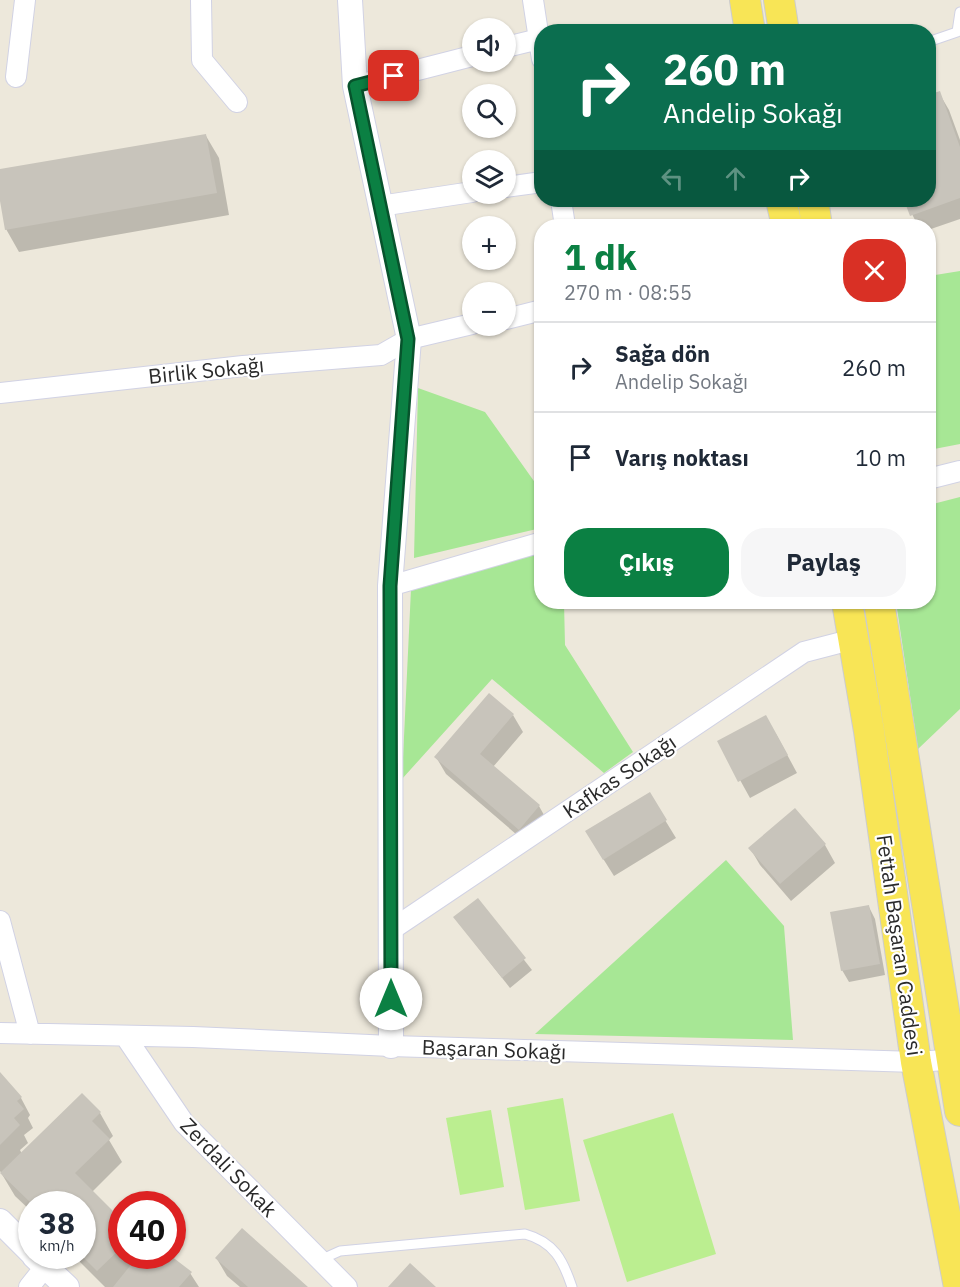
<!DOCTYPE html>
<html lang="tr">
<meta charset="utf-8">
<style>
body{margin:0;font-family:"IBM Plex Sans",sans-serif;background:#f6f6f7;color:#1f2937;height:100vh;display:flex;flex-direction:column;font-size:22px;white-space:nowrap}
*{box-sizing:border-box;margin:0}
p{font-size:20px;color:#747a83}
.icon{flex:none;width:33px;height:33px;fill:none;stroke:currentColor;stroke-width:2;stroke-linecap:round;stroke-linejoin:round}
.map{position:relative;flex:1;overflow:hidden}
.side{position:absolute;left:534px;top:219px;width:402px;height:390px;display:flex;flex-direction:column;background:#fff;border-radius:24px;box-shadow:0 2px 4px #0004}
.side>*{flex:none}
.top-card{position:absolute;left:534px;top:24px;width:402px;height:183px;border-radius:24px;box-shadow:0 2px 4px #0004;background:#0b6e4f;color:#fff;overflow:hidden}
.controls{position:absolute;left:462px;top:18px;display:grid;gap:12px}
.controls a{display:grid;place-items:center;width:54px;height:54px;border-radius:50%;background:#fff;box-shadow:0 2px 4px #0004;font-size:30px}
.speed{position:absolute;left:18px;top:1191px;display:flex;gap:12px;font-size:30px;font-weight:700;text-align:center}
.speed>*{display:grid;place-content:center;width:78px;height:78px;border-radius:50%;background:#fff;box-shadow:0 2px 4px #0004;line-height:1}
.speed small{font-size:15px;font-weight:400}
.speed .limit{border:9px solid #d22;background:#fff;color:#111}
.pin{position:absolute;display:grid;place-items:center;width:51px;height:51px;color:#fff;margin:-26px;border-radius:12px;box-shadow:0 3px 9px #0006}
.me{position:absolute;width:66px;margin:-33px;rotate:0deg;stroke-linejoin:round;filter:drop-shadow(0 0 4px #0008)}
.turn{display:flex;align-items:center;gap:21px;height:126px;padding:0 30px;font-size:27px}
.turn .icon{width:78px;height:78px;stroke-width:2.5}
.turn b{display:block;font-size:42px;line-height:51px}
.lanes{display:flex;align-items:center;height:57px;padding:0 30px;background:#0003;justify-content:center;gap:30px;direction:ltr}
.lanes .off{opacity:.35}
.round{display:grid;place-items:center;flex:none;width:63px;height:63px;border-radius:24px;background:#f6f6f7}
.overview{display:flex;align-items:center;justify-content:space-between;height:102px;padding:0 30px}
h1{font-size:36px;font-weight:700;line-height:45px;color:#0b8043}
.button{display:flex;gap:12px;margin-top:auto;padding:12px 30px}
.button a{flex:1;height:69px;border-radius:24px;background:#0b8043;color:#fff;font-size:24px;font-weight:700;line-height:69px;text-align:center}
.button a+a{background:#f6f6f7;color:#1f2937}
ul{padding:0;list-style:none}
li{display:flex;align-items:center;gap:18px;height:90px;padding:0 30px;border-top:2px solid #e0e1e3}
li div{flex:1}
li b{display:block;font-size:22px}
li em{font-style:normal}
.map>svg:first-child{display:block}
</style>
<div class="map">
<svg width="960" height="1287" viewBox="0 0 960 1287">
<rect width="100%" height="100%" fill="#ede8db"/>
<!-- green -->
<path fill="#a7e795" d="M960,271V444L929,450V276Z
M418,388L485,412L541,491V528L414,558Z
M960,497V709L918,749L896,602H928L929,505Z
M541,552L542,602H564L565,645L633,752L604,773L492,679L402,779L411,589Z
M726,860L784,926L793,1040L535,1034Z"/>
<!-- pitch -->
<path fill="#bbee90" d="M563,1098L580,1201L525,1210L507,1108Z
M491,1110L504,1187L460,1195L446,1118Z
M673,1113L716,1254L627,1282L583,1140Z"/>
<!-- shadow -->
<path fill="#0003" d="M939,93L949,110L960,140V219L928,230V226H918L905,200H928Z
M206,136L219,158L229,215L19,252L6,229L0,192V171Z
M513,715L523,732L493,767L539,806L549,824L530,846L446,774L436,757Z
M776,734L797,773L750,798L719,742Z
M649,794L676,838L614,876L597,849Z
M795,810L825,845L835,863L791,901L760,865L750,848Z
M477,900L532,970L510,988L455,918Z
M869,907L875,919L885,975L849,982L842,970Z
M0,1075L21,1098L30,1115L28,1118L33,1128L24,1135L28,1143L20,1150L22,1154L82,1095L100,1113L113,1136L109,1140L122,1162L92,1192L122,1222V1256H169L190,1273L199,1287H105L74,1256H82V1204H32V1212L15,1196L0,1171Z
M217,1259L305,1287H240L227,1276Z"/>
<!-- building -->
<path fill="#c8c4bb" d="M940,91L960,147V198L910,216L904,200H928V95Z
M206,134L217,193L5,230L0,201V169Z
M489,693L514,714L480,754L540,805L519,830L434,757Z
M766,715L788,755L738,782L717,741Z
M650,792L667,820L603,860L585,831Z
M795,808L826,844L780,884L748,848Z
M478,898L526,958L502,978L453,917Z
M869,905L880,964L841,971L830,912Z
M0,1072L22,1097L17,1101L24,1109L14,1118L20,1125L0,1145Z
M82,1093L101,1112L92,1121L110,1139L75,1173L122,1220V1247L97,1271L82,1256V1204H32L0,1173Z
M242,1228L308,1287H248L215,1258Z
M138,1256H171L192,1272L179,1287H113Z
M410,1263L436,1287H388Z"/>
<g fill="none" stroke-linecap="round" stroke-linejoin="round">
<!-- service casing -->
<g stroke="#d1d2e4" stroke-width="11">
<path id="service" d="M928,42L957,32L960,12
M320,1260L340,1251L525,1234C554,1242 563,1260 572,1287"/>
</g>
<!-- minor casing -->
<g stroke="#d1d2e4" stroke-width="22">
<path id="minor" d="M201,0L202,60L237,102
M533,0L542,59
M506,47L539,39
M16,77L25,0
M355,86L472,56
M506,187L542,182
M561,200L565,226
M380,206L472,192
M506,319L542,310
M0,393L243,366L381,355L409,339L472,324
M928,479L960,471
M390,586L542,542
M0,921L30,1034
M391,930L804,652L854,639
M0,1033L193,1037L391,1046L916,1062L960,1059
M125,1036L184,1123L347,1287
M29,1287L45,1267"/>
</g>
<!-- tertiary casing -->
<g stroke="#d1d2e4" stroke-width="26">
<path id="tertiary" d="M350,0L355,86L409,339L390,586L391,1046
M0,1221L32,1253
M34,1256L67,1287"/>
</g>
<!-- primary casing -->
<g stroke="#ccc" stroke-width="32">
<path id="primary" d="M745,0L750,32
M779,0L784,32
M781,200L787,226
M813,200L817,226
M847,602L869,731L916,1062L959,1287
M879,602L960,1111"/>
</g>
<!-- service -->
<use href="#service" stroke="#fff" stroke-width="9"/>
<!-- minor -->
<use href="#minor" stroke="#fff" stroke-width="20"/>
<!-- tertiary -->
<use href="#tertiary" stroke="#fff" stroke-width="24"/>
<!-- primary -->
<use href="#primary" stroke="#f8e556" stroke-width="30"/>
</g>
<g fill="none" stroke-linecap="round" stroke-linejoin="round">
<!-- route casing -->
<g stroke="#07532c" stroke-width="15">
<path id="route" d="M391,999L390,586L408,339L355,86L394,76"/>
</g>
<!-- route -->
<use href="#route" stroke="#0b8043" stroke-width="10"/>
</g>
<g text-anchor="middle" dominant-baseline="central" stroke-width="4.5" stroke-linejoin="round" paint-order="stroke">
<!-- street labels -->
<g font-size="21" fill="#2a2a2a" stroke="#fff">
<text transform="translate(206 370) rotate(-6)">Birlik Sokağı</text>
<text transform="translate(619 776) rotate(-34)">Kafkas Sokağı</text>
<text transform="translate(900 945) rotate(82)">Fettah Başaran Caddesi</text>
<text transform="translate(494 1049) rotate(2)">Başaran Sokağı</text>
<text transform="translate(229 1167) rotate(46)">Zerdali Sokak</text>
</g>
</g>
</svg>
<div class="controls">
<a><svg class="icon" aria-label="sound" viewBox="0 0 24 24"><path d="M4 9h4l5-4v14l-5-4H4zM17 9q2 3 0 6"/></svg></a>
<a><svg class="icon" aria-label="search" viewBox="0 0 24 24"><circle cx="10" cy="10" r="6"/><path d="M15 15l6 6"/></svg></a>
<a><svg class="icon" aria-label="layers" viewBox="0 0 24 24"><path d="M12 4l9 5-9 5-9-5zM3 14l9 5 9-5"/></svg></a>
<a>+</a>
<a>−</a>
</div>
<div class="speed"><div>38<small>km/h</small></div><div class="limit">40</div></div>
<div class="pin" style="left:394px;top:76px;background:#d93025"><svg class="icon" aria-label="arrive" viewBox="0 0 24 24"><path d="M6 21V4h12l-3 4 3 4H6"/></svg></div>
<svg class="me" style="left:391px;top:999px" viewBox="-20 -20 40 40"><circle r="19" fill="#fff"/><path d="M0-13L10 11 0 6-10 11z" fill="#0b8043"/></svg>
<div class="top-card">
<div class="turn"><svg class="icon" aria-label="right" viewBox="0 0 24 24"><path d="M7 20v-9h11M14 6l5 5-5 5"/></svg><div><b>260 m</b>Andelip Sokağı</div></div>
<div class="lanes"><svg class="icon off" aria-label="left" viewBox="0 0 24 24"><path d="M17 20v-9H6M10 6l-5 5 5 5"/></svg><svg class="icon off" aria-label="ahead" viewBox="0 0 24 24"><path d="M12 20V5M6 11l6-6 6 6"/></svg><svg class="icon" aria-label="right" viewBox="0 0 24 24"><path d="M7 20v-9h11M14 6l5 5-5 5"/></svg></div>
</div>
<section class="side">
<div class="overview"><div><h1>1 dk</h1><p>270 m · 08:55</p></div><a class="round" style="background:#d93025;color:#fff"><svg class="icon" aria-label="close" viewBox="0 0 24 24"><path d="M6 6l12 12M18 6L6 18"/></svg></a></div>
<ul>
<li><svg class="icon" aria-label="right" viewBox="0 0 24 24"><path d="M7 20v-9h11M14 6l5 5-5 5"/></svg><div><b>Sağa dön</b><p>Andelip Sokağı</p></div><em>260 m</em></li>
<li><svg class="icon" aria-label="arrive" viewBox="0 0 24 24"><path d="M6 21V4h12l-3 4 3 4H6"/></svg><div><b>Varış noktası</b></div><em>10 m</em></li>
</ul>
<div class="button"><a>Çıkış</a><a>Paylaş</a></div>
</section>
</div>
